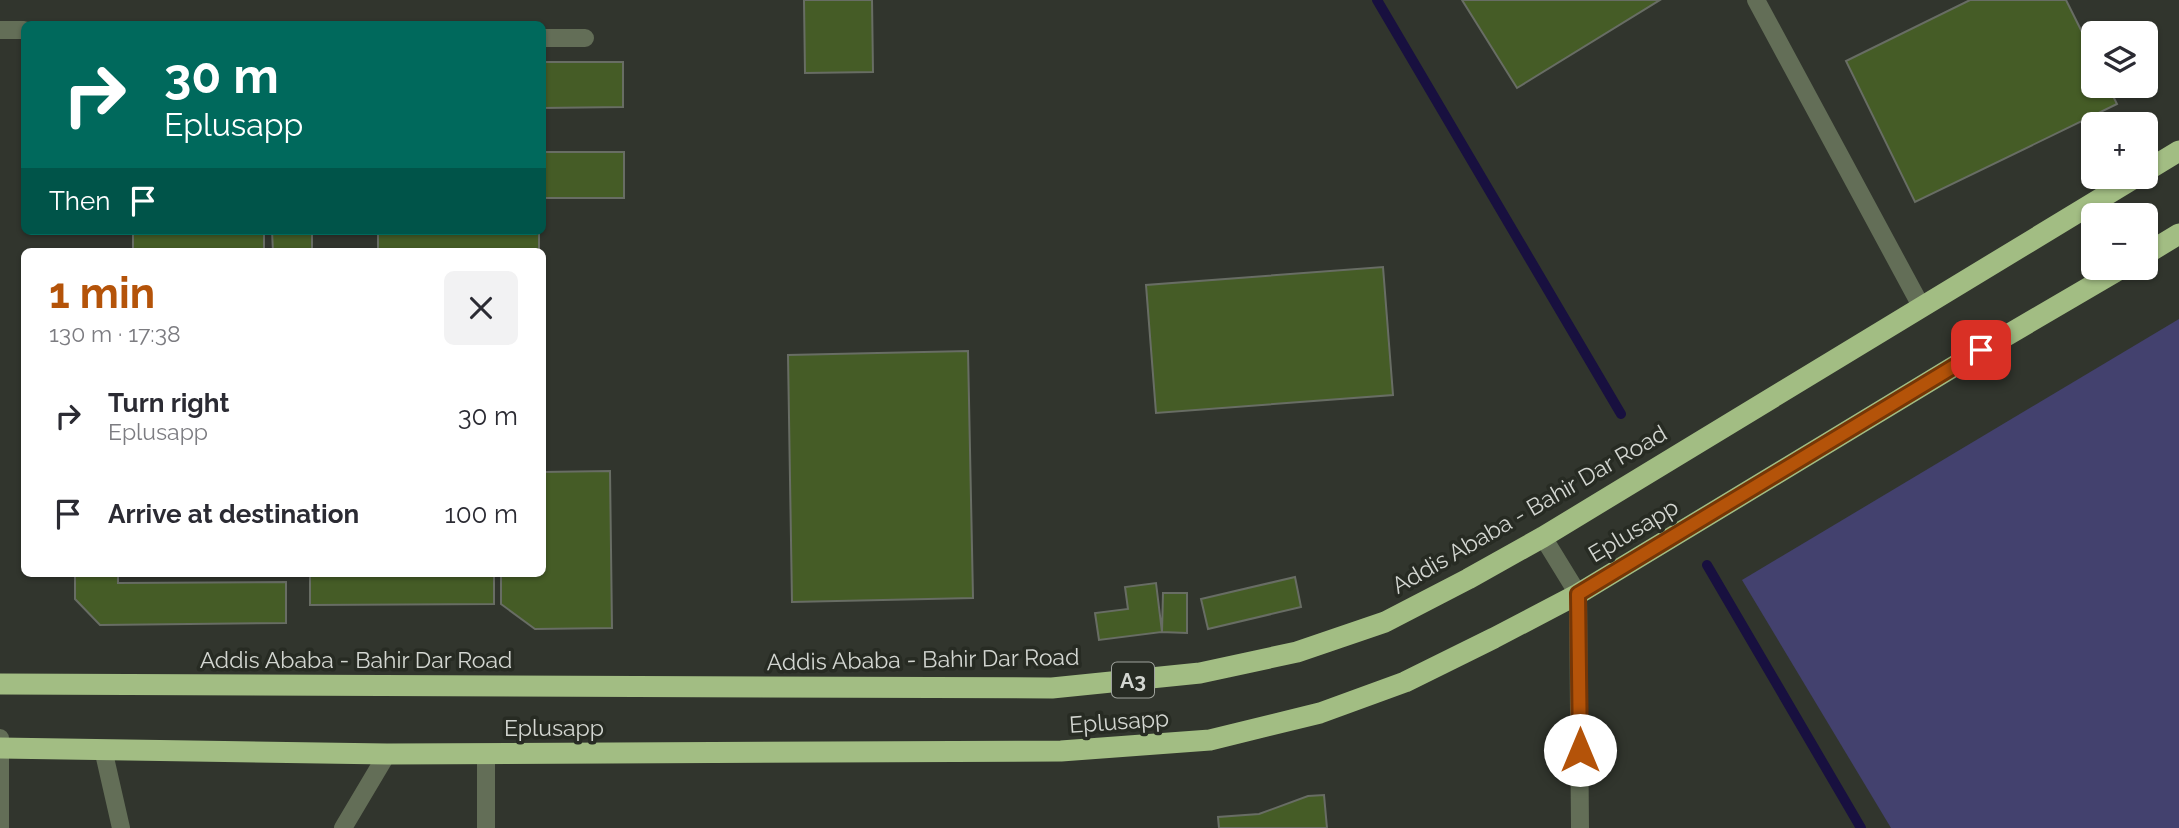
<!DOCTYPE html>
<meta charset="utf-8">
<style>
body{margin:0;font-family:Raleway,sans-serif;background:#f2f2f3;color:#2b2b33;height:100vh;display:flex;flex-direction:column;font-size:26px;white-space:nowrap}
*{box-sizing:border-box;margin:0}
p{font-size:23px;color:#7c7c81}
.icon{flex:none;width:38px;height:38px;fill:none;stroke:currentColor;stroke-width:2;stroke-linecap:round;stroke-linejoin:round}
.map{position:relative;flex:1;overflow:hidden}
.details{position:absolute;left:21px;top:248px;width:525px;height:329px;display:flex;flex-direction:column;background:#fff;border-radius:10px;box-shadow:0 2px 5px #0004}
.details>*{flex:none}
.top-card{position:absolute;left:21px;top:21px;width:525px;height:214px;border-radius:10px;box-shadow:0 2px 5px #0004;background:#00695c;color:#fff;overflow:hidden}
.buttons{position:absolute;left:2081px;top:21px;display:grid;gap:14px}
.buttons a{display:grid;place-items:center;width:77px;height:77px;border-radius:10px;background:#fff;box-shadow:0 2px 5px #0004;font-size:35px}
.pin{position:absolute;display:grid;place-items:center;width:60px;height:60px;color:#fff;margin:-30px;border-radius:14px;box-shadow:0 4px 10px #0006}
.me{position:absolute;width:77px;margin:-38px;rotate:0deg;stroke-linejoin:round;filter:drop-shadow(0 0 5px #0008)}
.turn{display:flex;align-items:center;gap:24px;height:147px;padding:0 28px;font-size:32px}
.turn .icon{width:91px;height:91px;stroke-width:2.5}
.turn b{display:block;font-size:49px;line-height:60px}
.then{display:flex;align-items:center;height:66px;padding:0 28px;background:#0003;gap:14px;font-size:26px}
.round{display:grid;place-items:center;flex:none;width:74px;height:74px;border-radius:10px;background:#f2f2f3}
.headline{display:flex;align-items:center;justify-content:space-between;height:119px;padding:0 28px}
h1{font-size:42px;font-weight:700;line-height:52px;color:#b45309}
ul{padding:0;list-style:none}
li{display:flex;align-items:center;gap:21px;height:98px;padding:0 28px}
li div{flex:1}
li b{display:block;font-size:26px}
li em{font-style:normal}
.map>svg:first-child{display:block}
</style>
<div class="map">
<svg width="2179" height="828" viewBox="0 0 2179 828">
<rect width="100%" height="100%" fill="#31352d"/>
<!-- green -->
<path fill="#43416e" d="M2179,319V828H1891L1742,580Z"/>
<g fill="none" stroke-linecap="round" stroke-linejoin="round">
<!-- stream -->
<path stroke="#18103f" stroke-width="10" d="M1377,0L1621,414
M1707,565L1861,828"/>
</g>
<!-- building -->
<path fill="#455c26" stroke="#686d64" stroke-width="2" d="M804,0H872L873,72L805,73Z
M1462,0H1660L1517,88Z
M1970,0H2066L2093,54V86H2108L2117,104L1915,202L1846,61Z
M542,62H623V107L542,108Z
M542,152H624V198H542Z
M133,231H264V252H133Z
M272,231H312V252H273Z
M378,231H539V252H378Z
M1383,267L1393,395L1156,413L1146,285Z
M968,351L973,598L792,602L788,355Z
M610,471L612,628L535,629L501,604V574H542V472Z
M75,574H118V583L286,582V623L100,625L75,599Z
M310,574H494V604L310,605Z
M1295,577L1301,607L1208,629L1201,599Z
M1156,583L1162,632L1099,640L1095,613L1128,609L1125,587Z
M1163,593H1187V633L1162,632Z
M1324,795L1327,828H1219L1218,817L1259,814L1308,796Z"/>
<g fill="none" stroke-linecap="round" stroke-linejoin="round">
<!-- minor -->
<path stroke="#636e57" stroke-width="18" d="M1756,0L1921,306
M0,30H24
M542,38H585
M1543,537L1578,594L1580,828
M0,738V828
M103,749L121,828
M486,754V828
M343,828L387,754"/>
<!-- highway -->
<path stroke="#a2bd83" stroke-width="21" d="M2146,171L2179,151
M2146,254L2179,234
M0,684L1052,688L1200,673L1297,652L1385,622L1468,579L1543,537L2136,177
M0,748L387,754L1061,751L1210,740L1320,713L1405,682L1494,638L1578,594L1958,364L2122,268"/>
</g>
<g fill="none" stroke-linecap="round" stroke-linejoin="round">
<!-- route casing -->
<g stroke="#753606" stroke-width="18">
<path id="route" d="M1580,750L1578,594L1981,350"/>
</g>
<!-- route -->
<use href="#route" stroke="#b45309" stroke-width="12"/>
</g>
<g text-anchor="middle" dominant-baseline="central" stroke-width="7" stroke-linejoin="round" paint-order="stroke">
<!-- shield labels -->
<rect fill="#272b23" stroke="#9fa39d" stroke-width="2" x="1112" y="662.5" width="42" height="35" rx="5"/>
<g font-size="21" font-weight="bold" fill="#d3d6d1">
<text x="1133" y="680">A3</text>
</g>
<!-- street labels -->
<g font-size="23" fill="#d3d6d1" stroke="#272b23">
<text transform="translate(1529 509) rotate(-30)">Addis Ababa - Bahir Dar Road</text>
<text transform="translate(1633 530) rotate(-31)">Eplusapp</text>
<text x="356" y="659">Addis Ababa - Bahir Dar Road</text>
<text transform="translate(923 659) rotate(-1)">Addis Ababa - Bahir Dar Road</text>
<text transform="translate(1119 721) rotate(-4)">Eplusapp</text>
<text x="554" y="727">Eplusapp</text>
</g>
</g>
</svg>
<div class="buttons">
<a><svg class="icon" aria-label="layers" viewBox="0 0 24 24"><path d="M12 4l9 5-9 5-9-5zM3 14l9 5 9-5"/></svg></a>
<a>+</a>
<a>−</a>
</div>
<div class="pin" style="left:1981px;top:350px;background:#d93025"><svg class="icon" aria-label="arrive" viewBox="0 0 24 24"><path d="M6 21V4h12l-3 4 3 4H6"/></svg></div>
<svg class="me" style="left:1580px;top:750px" viewBox="-20 -20 40 40"><circle r="19" fill="#fff"/><path d="M0-13L10 11 0 6-10 11z" fill="#b45309"/></svg>
<div class="top-card">
<div class="turn"><svg class="icon" aria-label="right" viewBox="0 0 24 24"><path d="M7 20v-9h11M14 6l5 5-5 5"/></svg><div><b>30 m</b>Eplusapp</div></div>
<div class="then">Then<svg class="icon" aria-label="arrive" viewBox="0 0 24 24"><path d="M6 21V4h12l-3 4 3 4H6"/></svg></div>
</div>
<section class="details">
<div class="headline"><div><h1>1 min</h1><p>130 m · 17:38</p></div><a class="round"><svg class="icon" aria-label="close" viewBox="0 0 24 24"><path d="M6 6l12 12M18 6L6 18"/></svg></a></div>
<ul>
<li><svg class="icon" aria-label="right" viewBox="0 0 24 24"><path d="M7 20v-9h11M14 6l5 5-5 5"/></svg><div><b>Turn right</b><p>Eplusapp</p></div><em>30 m</em></li>
<li><svg class="icon" aria-label="arrive" viewBox="0 0 24 24"><path d="M6 21V4h12l-3 4 3 4H6"/></svg><div><b>Arrive at destination</b></div><em>100 m</em></li>
</ul>
</section>
</div>
